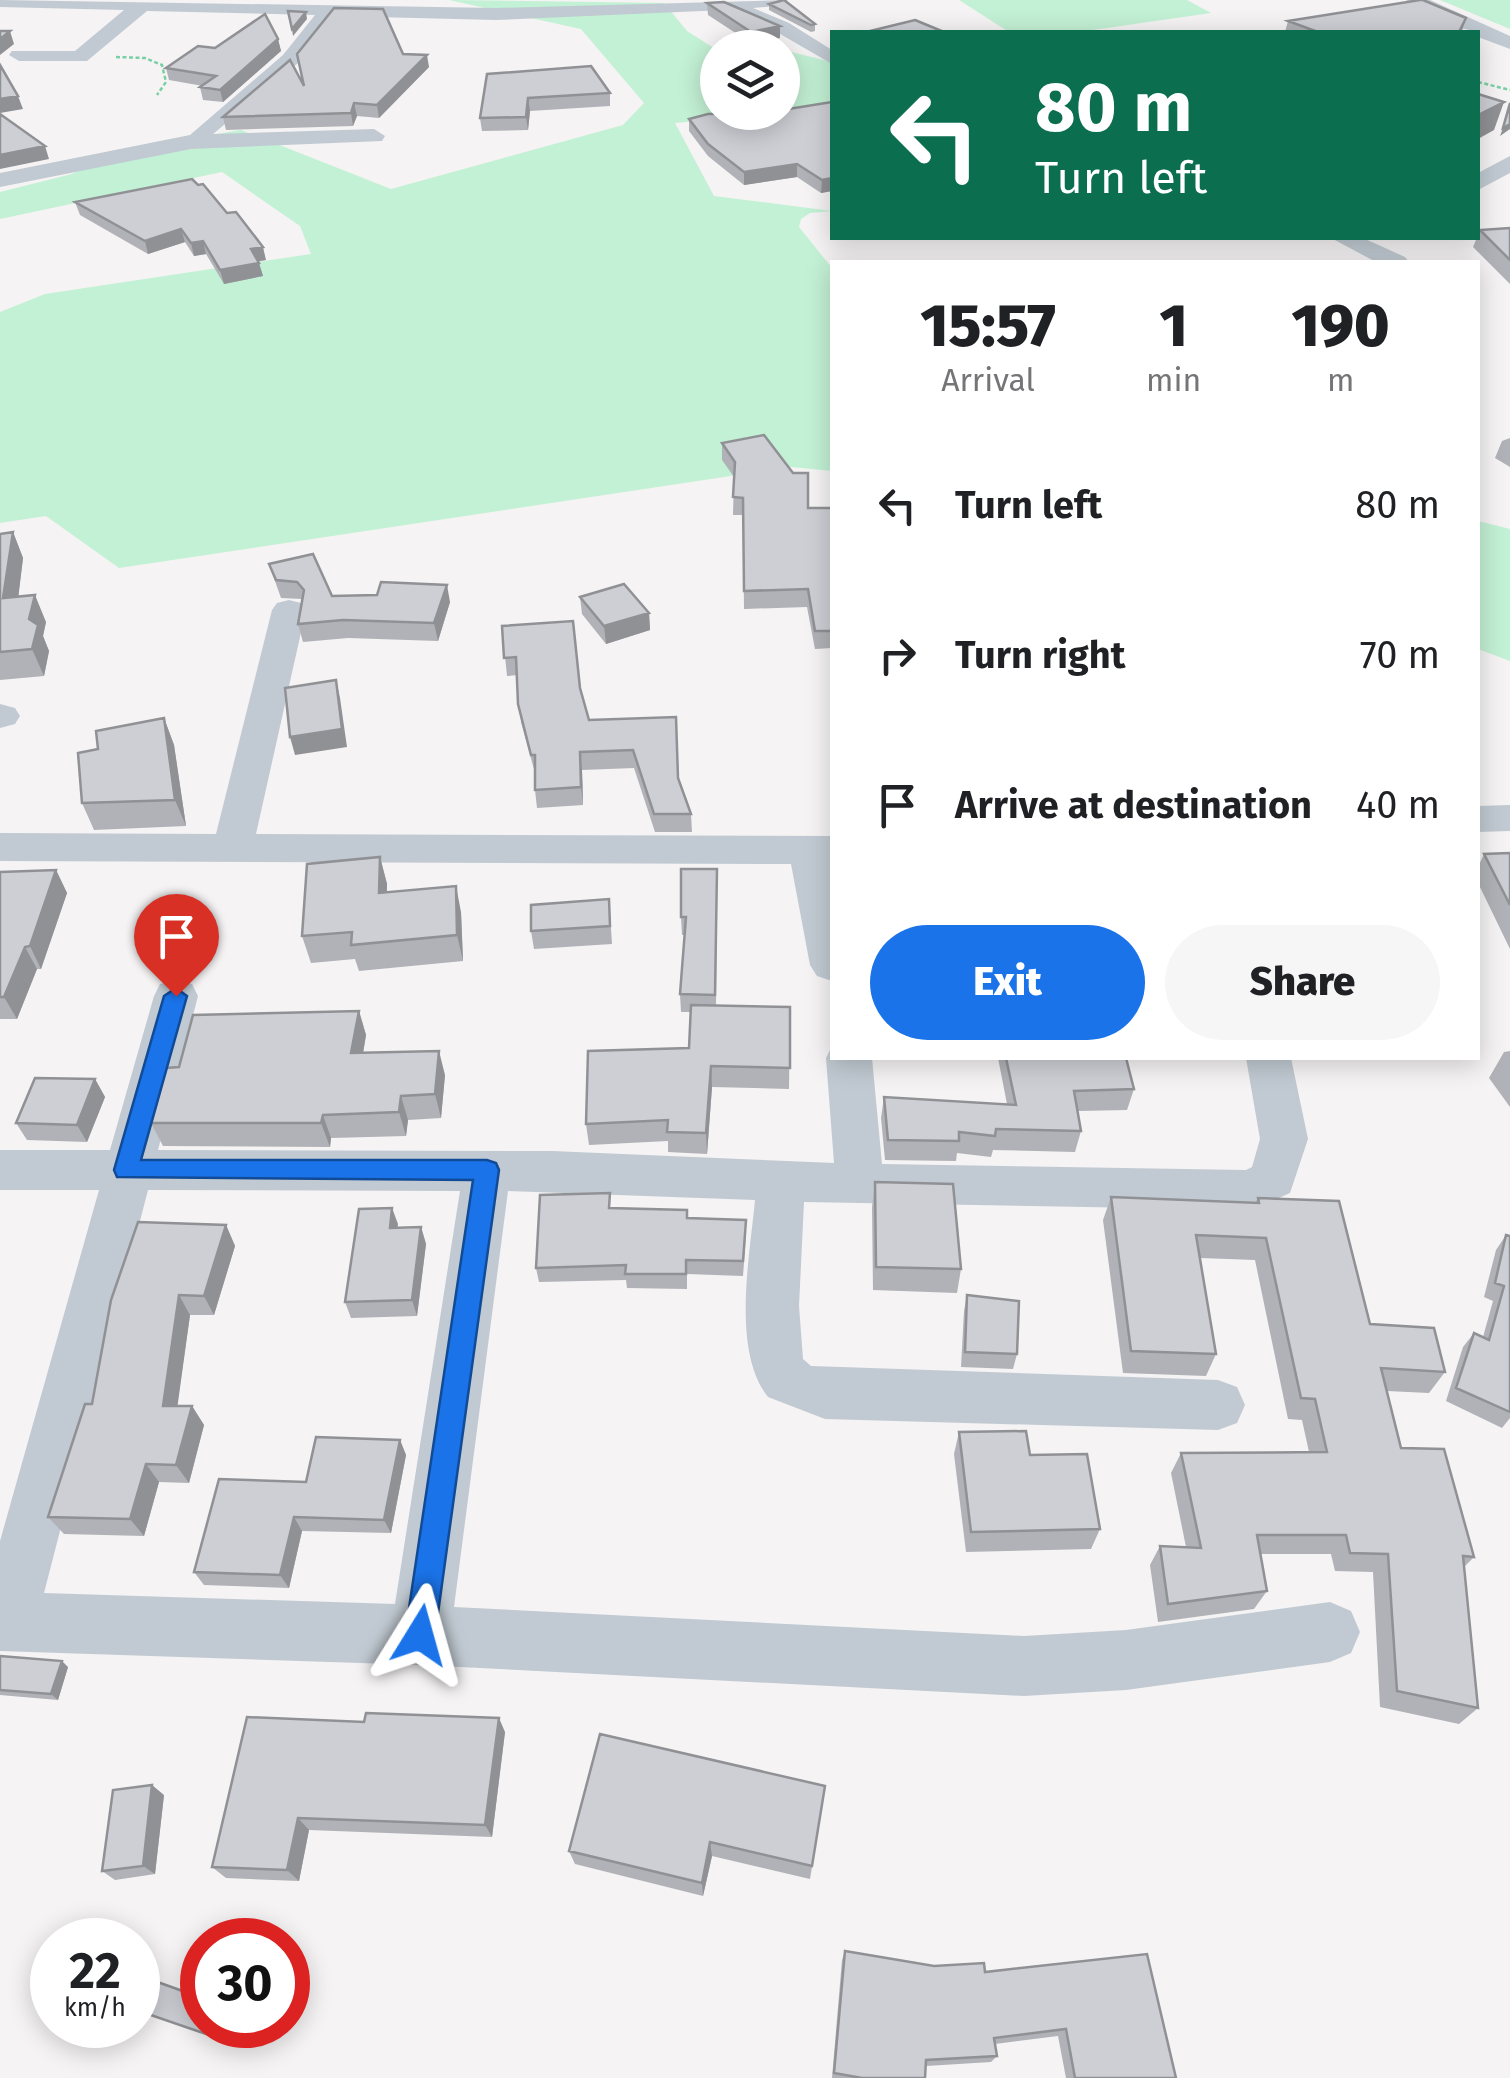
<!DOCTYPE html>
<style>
body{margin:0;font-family:"Fira Sans",sans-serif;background:#f6f6f6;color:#202124;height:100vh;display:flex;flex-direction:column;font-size:38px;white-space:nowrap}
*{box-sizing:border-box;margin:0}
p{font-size:32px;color:#757577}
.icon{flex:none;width:55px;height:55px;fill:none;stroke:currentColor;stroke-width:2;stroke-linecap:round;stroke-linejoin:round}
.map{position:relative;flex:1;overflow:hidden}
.side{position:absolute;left:830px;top:260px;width:650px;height:800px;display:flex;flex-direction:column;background:#fff;border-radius:0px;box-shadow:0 5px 25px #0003}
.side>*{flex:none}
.top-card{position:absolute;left:830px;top:30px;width:650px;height:210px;border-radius:0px;box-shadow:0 5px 25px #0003;background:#0b6e4f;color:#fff;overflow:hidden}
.tools{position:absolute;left:700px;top:30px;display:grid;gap:20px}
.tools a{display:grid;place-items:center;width:100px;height:100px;border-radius:50%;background:#fff;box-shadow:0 5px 25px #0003;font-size:50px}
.speed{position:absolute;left:30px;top:1918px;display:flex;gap:20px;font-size:50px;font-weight:700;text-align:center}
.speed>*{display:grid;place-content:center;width:130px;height:130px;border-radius:50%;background:#fff;box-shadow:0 5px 25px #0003;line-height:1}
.speed small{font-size:25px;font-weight:400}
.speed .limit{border:15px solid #d22;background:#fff;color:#111}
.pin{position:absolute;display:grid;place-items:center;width:85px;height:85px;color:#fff;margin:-102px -42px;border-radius:50% 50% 50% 0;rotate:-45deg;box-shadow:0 0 10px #0007}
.pin .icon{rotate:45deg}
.me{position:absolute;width:110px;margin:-55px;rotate:8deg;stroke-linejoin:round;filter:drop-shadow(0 0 8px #0008)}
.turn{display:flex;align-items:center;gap:35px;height:210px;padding:0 40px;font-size:45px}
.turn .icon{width:130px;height:130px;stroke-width:2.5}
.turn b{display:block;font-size:70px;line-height:85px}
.eta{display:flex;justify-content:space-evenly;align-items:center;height:170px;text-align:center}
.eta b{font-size:60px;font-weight:800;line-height:70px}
.cta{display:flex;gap:20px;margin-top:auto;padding:20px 40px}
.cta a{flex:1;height:115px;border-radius:60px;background:#1a73e8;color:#fff;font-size:40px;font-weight:800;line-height:115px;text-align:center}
.cta a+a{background:#f6f6f6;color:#202124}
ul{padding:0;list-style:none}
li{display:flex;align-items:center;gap:30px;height:150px;padding:0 40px}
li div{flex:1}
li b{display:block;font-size:38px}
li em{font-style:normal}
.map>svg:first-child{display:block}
</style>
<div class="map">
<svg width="1510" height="2078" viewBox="0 0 1510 2078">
<rect width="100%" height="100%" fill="#f5f3f3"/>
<!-- green -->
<path fill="#c3f1d5" d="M449,0L664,3L687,31L717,50L718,112H782L783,50L832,62V109L675,123L714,196L832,211L810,213L801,219L799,227L832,268V471L791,467L119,568L46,516L0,523V312L45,294L311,254L300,226L222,172L0,219V192L72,174L120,150L241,130L391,189L623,125L644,103L581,29Z
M959,0H1187L1211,13L1079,32H1009Z
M1440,0H1510V29Z
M1478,521L1510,529V661L1478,649Z"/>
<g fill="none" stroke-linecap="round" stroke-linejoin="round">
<!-- path -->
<path stroke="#7ad0a6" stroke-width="2.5" stroke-dasharray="4 2.5" stroke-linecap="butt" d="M116,57L145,58L162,65L166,82L157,95
M1478,82L1510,90"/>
<!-- minor -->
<path fill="#c1cad2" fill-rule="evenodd" d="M0,0L496,8L788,0L778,6L753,8L789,23L832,50V64L775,31L725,10L496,20L334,16L297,64L213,134L374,129L385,136L382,141L191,149L0,187V173L190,135L283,55L315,15L147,11L87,61H19L9,55L12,51H75L124,10L0,7Z
M1406,0H1430L1510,36V49L1478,37V32L1447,25Z
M1510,156V173L1478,190V173Z
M1331,238H1363L1405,257L1409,262H1376Z
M289,600L301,603L306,610L256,834L832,836V981L817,976L810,965L791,864L0,861V833L216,834L272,610L277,603Z
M0,704L15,708L20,716L15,724L0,728Z
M1510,805V831L1478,832V806Z
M176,980L192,984L198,996L158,1150L552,1151L834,1163L826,1058L832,1046V1058H872L882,1164L1246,1170L1252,1167L1260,1139L1246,1058H1291L1308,1139L1290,1193L1252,1210L804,1202L799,1306L803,1359L811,1366L1218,1380L1237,1387L1245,1405L1237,1423L1218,1430L825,1419L768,1397C731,1350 750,1256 755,1200L508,1191L454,1607L1024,1636L1126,1630L1330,1602L1351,1611L1360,1632L1351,1653L1330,1662L1126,1690L1024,1696L420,1665L0,1651V1541L99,1190H0V1150H110L154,996L160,984ZM148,1190L460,1191L395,1604L44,1593Z"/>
</g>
<!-- wall -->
<path fill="#b0b2b7" d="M707,3L780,26V38L751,43L708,15Z
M769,4L815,24V31L811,32L769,10Z
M1466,18L1462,32H1285L1288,21Z
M278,39L281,51L223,102L203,100L200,87L203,86L169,80L166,68L215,48Z
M403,54L429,67L379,118L357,116L353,126L226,130L223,117L304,85Z
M487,74L610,93V106L530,111L528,130L482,131L480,118Z
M832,102V191L821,193L797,177L744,185L708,156L689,131V119L782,112Z
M192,179L266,260L258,261L263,276L224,284L206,254L194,256L185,242L148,254L80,215L75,202Z
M1510,228V284L1473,247L1480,230Z
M1510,438V467L1495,458L1502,441Z
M722,443L808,508H832V648L815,649L807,607L744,609L743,515H733L734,477L722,460Z
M13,532L23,558L18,597L46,622L43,636L49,651L44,676L0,680V534Z
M269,564L332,596L450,602L438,641L348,638L303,642L298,624L302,599L281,598Z
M580,597L649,613L650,630L606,644L582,614Z
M502,626L580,688L589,720L678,779L691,814L692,832H655L634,768L582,770L583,805L537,808L535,790V773L521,722L517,675L507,676Z
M164,718L174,745L186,826L94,830L82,803L98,749Z
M1510,853V949L1478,883V867L1484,854Z
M380,857L387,884V892L461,912L463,961L359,971L355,959L311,963L302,936Z
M56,870L67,893L41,969H37L17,1019H0V872Z
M717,887L716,1006L790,1007L789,1089L712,1087L707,1154L668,1152V1141L589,1145L586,1124L689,1048L691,1012H681L680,994L685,935H682L681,917Z
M609,899L612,944L534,949L531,931Z
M359,1011L366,1035L363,1053L445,1075L441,1118L408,1120L406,1136L331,1138L330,1147L163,1146L151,1123L179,1067Z
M1510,1051V1107L1489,1078L1504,1052Z
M998,1058H1126L1134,1089L1127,1110L1078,1111L1081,1131L1075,1152L993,1150L991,1157L957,1153L956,1161L885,1160L881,1118L884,1097L1007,1104Z
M95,1079L105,1097L87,1142L27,1140L16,1123Z
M875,1182L961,1269L957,1293L873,1290L872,1207Z
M1111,1197L1255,1203L1258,1198L1370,1324L1445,1372L1429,1393L1387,1391L1401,1448L1474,1557L1464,1567L1478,1708L1459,1724L1380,1707L1373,1572L1335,1571L1331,1554H1260L1267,1591L1254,1609L1158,1622L1150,1565L1160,1546L1186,1547L1171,1473L1181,1453L1309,1452L1302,1420L1288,1419L1255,1260L1200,1258L1216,1354L1206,1376L1123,1373L1103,1220Z
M392,1208L398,1228L421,1227L426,1244L417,1316L351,1318L345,1302Z
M611,1208L687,1218L746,1235L743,1276L687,1274V1289L627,1288L626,1280L539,1282L536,1268Z
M226,1225L235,1246L214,1315H190L177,1406H192L204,1425L189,1483L159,1482L144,1536L64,1534L48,1517L92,1404Z
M1506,1235L1510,1236V1418L1502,1428L1446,1401L1463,1347L1474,1333L1483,1337L1493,1301L1484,1297L1496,1250Z
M967,1295L1017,1354L1013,1369L961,1367L964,1311Z
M959,1432L1030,1455L1100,1529L1091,1549L966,1552L954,1454Z
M400,1440L406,1455L391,1533L302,1531L289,1588L204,1585L194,1572L306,1482Z
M0,1656L68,1667L58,1700L0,1695Z
M247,1717L505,1732L492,1837L309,1830L299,1881L226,1878L212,1867Z
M825,1786L810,1879L712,1856L703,1896L575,1864L569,1851Z
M164,1795L155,1874L115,1880L102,1871Z
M845,1951L934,1966L985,1972L1176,2078H1066L1058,2036L995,2044L997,2056L991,2062L926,2066L925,2078H832L842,1960Z"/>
<!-- shaded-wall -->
<path fill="#909195" d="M306,12L307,19L293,36L292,29Z
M780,26V38L751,43V32Z
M10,31L14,44L0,55V39Z
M278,39L281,51L223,102L220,90Z
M427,55L429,67L379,118L377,105Z
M18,96L23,109L0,113V99Z
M528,98L530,111L528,130L526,117Z
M1504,102L1494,130L1478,139V115Z
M354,103L357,116L353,126L351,113Z
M1510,124V129L1500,136L1503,128Z
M45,146L49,159L0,169V155Z
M797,164V177L744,185V172Z
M832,178V191L821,193L822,180Z
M181,229L185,242L148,254L145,241Z
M203,241L206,254L194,256L191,243Z
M263,247L266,260L254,262L251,249Z
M259,263L263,276L224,284L220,270Z
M13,532L23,558L15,625L3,598Z
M447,585L450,602L438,641L434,623Z
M35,595L46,622L43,636L49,651L44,676L32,649L29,619Z
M649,613L650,630L606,644L604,626Z
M336,680L340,698L347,747L295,755L290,737Z
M164,718L174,745L186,826L175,800Z
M580,752L582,770L583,805L581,787Z
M380,857L387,884L386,919L379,893Z
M56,870L67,893L41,969L30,946Z
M456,886L461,912L463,961L457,935Z
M25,947L37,969L17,1019L4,997Z
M359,1011L366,1035L359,1077L351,1053Z
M439,1051L445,1075L441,1118L435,1094Z
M711,1066L712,1087L707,1154L706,1133Z
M95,1079L105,1097L87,1142L77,1125Z
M401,1096L408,1120L406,1136L399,1112Z
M323,1115L331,1138L330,1147L321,1123Z
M392,1208L398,1224L395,1244L390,1228Z
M226,1225L235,1246L214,1315L204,1296Z
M421,1227L426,1244L417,1316L412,1300Z
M179,1295L190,1315L175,1424L163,1406Z
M192,1406L204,1425L189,1483L176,1465Z
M400,1440L406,1455L391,1533L384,1520Z
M146,1464L159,1482L144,1536L130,1519Z
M294,1517L302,1531L289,1588L280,1575Z
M62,1661L68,1667L58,1700L51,1694Z
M499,1718L505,1732L492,1837L485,1825Z
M152,1785L164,1795L155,1874L143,1866Z
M298,1818L309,1830L299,1881L287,1870Z
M710,1842L712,1856L703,1896L702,1883Z
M210,2025H217L212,2037L206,2034Z"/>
<!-- building -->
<path fill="#cdcfd5" stroke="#909195" stroke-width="2.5" d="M784,0L815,24L811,25L769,4Z
M1420,0H1423L1466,18L1459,32H1318L1288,21Z
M724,2L780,26L751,32L707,3Z
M334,8L383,9L403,54L427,55L377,105L354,103L351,113L223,117L290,60L304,86L297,54Z
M288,11L306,12L292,29Z
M265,14L278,39L220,90L200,87L216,76L166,68L198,46L215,48Z
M915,20L944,32H866Z
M0,31H10L0,39Z
M0,65L18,96L0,99Z
M591,66L610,93L528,98L526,117L480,118L487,74Z
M1478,94L1504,102L1478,115Z
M832,102V178L822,180L797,164L744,172L708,144L689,119L708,114L782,112V110Z
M1510,103V124L1503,128Z
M0,114L45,146L0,155Z
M192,179L198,185L203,184L227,213L236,212L263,247L251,249L259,263L220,270L203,241L191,243L181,229L145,241L75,202Z
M1510,228V260L1480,230Z
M764,435L793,473H808V508H832V631H815L808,589L744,591L743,498L733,497L735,462L722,443Z
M13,532L3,598L35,595L29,619L38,625L32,649L0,652V534Z
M313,554L332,596L377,595L381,582L447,585L434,623L343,620L298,624L304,590L297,582L276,580L269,564Z
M624,584L649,613L604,626L580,597Z
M573,621L580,688L589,720L676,717L678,778L691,814H654L633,750L580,752L581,787L535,790V755H531L518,704L516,657L504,658L502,626Z
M336,680L342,729L290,737L285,688Z
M164,718L175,800L82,803L78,753L98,749L96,731Z
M1510,853V905L1484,854Z
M380,857L379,893L456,886L457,935L351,945L352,932L302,936L307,864Z
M681,869H717L715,995L680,994L686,917H681Z
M56,870L30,946L25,947L4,997H0V872Z
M609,899L610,926L531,931V905Z
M691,1005L790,1007V1068L711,1066L706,1133L667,1132L668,1120L586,1124L588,1051L689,1048Z
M359,1011L351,1053L439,1051L435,1094L401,1096L399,1112L323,1115L321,1123H151L166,1068L179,1067L193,1015Z
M1006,1058H1126L1134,1089L1074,1091L1081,1131L996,1129L995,1136L959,1132V1141L888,1140L884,1097L1016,1105Z
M35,1078L95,1079L77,1125L16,1123Z
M875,1182L953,1184L961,1269L876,1267Z
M610,1193L609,1208L687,1210V1218L746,1220L743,1261L686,1260V1274H625L626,1265L536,1268L540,1195Z
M1111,1197L1259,1203L1258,1198L1339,1201L1370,1324L1434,1328L1445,1372L1381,1368L1401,1448L1444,1449L1474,1557L1463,1556L1478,1708L1397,1691L1388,1554L1350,1553L1346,1535H1257L1267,1591L1168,1604L1160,1546L1201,1548L1181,1453L1327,1452L1315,1399L1301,1398L1266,1238L1196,1235L1216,1354L1131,1351Z
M392,1208L390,1228L421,1227L412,1300L345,1302L359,1209Z
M138,1222L226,1225L204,1296L179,1295L163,1406H192L176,1465L146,1464L130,1519L48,1517L85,1404H92L111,1300Z
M1506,1235L1510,1236V1412L1456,1388L1474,1333L1489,1340L1504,1286L1495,1283Z
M967,1295L1019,1301L1017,1354L965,1352Z
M1026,1431L1030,1455L1087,1454L1100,1529L971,1532L959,1432Z
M316,1437L400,1440L384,1520L294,1517L280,1575L194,1572L219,1479L306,1482Z
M0,1656L62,1661L51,1694L0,1690Z
M366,1713L499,1718L485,1825L298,1818L287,1870L212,1867L247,1717L364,1722Z
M600,1734L825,1786L812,1866L710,1842L702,1883L569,1851Z
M152,1785L143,1866L102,1871L113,1790Z
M845,1951L934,1966L984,1963L985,1972L1147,1954L1176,2078H1075L1066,2029L994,2038L997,2056L926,2060L925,2078H862L834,2073Z
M152,1980L202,1998V2025H210L206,2034L139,2011Z"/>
<!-- route -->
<path fill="#1a73e8" stroke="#114b97" stroke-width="2.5" d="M176,988L187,996L141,1160H487L496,1163L499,1170L435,1635L431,1646L420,1650L410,1646L405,1635L473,1180L117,1177L114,1170L164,996Z"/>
</svg>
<div class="tools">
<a><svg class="icon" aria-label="layers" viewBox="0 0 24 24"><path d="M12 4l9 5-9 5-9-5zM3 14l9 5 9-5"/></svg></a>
</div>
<div class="speed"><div>22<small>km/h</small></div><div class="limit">30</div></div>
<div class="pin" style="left:176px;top:996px;background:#d93025"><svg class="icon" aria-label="arrive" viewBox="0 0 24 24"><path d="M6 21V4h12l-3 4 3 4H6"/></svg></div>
<svg class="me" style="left:420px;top:1635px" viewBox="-20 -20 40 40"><path d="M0-17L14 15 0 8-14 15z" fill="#1a73e8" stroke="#fff" stroke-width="4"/></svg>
<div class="top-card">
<div class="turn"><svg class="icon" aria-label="left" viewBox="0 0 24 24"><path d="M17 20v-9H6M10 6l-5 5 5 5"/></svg><div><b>80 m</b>Turn left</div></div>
</div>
<section class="side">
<div class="eta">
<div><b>15:57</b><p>Arrival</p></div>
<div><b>1</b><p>min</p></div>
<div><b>190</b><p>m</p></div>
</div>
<ul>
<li><svg class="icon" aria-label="left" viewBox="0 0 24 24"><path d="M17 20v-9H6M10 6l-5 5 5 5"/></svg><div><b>Turn left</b></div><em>80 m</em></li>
<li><svg class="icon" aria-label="right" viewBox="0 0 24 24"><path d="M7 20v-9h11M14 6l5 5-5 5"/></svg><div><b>Turn right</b></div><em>70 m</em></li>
<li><svg class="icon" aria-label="arrive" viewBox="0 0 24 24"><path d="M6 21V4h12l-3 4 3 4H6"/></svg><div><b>Arrive at destination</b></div><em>40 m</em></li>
</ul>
<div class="cta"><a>Exit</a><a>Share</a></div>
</section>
</div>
